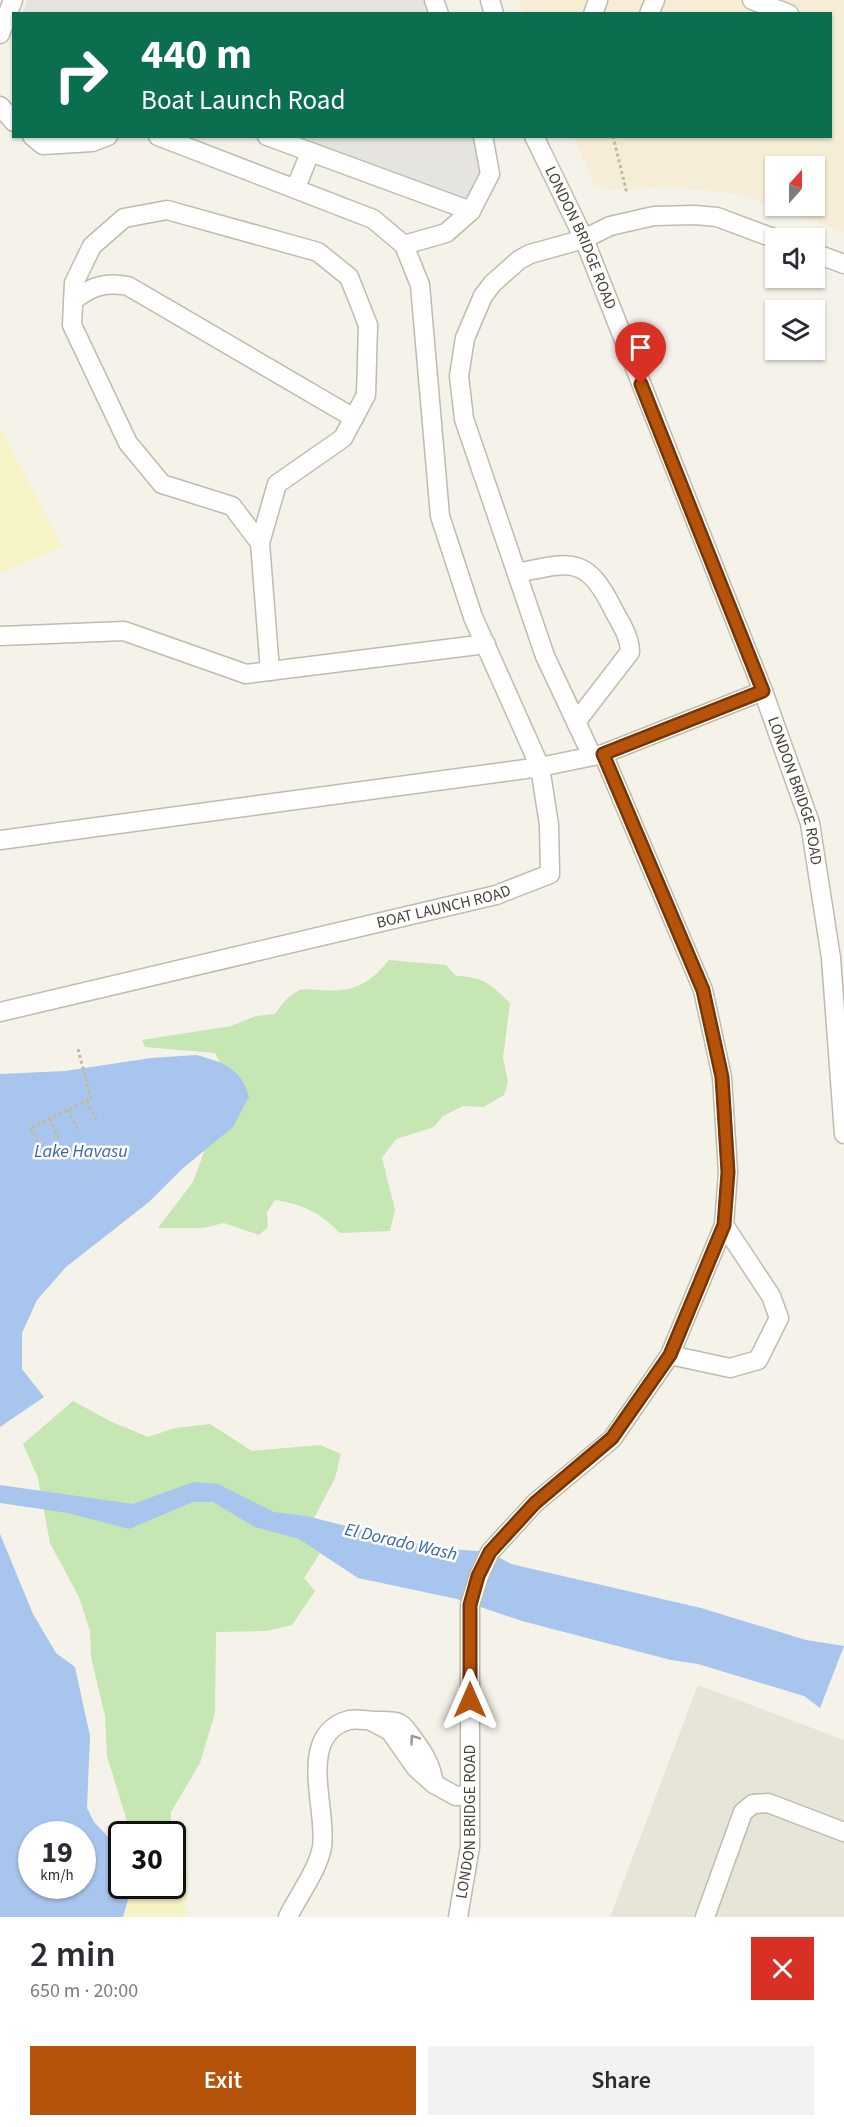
<!DOCTYPE html>
<meta charset="utf-8">
<style>
body{margin:0;font-family:"Source Sans 3",sans-serif;background:#f2f2f3;color:#2b2b33;height:100vh;display:flex;flex-direction:column;font-size:22px;white-space:nowrap}
*{box-sizing:border-box;margin:0}
p{font-size:20px;color:#7c7c81}
.icon{flex:none;width:33px;height:33px;fill:none;stroke:currentColor;stroke-width:2;stroke-linecap:round;stroke-linejoin:round}
.map{position:relative;height:1917px;overflow:hidden}
.drawer{display:flex;flex-direction:column;background:#fff;flex:1}
.drawer>*{flex:none}
.top-card{position:absolute;left:12px;top:12px;width:820px;height:126px;border-radius:0px;box-shadow:0 2px 4px #0004;background:#0b6e4f;color:#fff;overflow:hidden}
.needle{width:39px;rotate:21deg}
.tools{position:absolute;left:765px;top:156px;display:grid;gap:12px}
.tools a{display:grid;place-items:center;width:60px;height:60px;border-radius:0px;background:#fff;box-shadow:0 2px 4px #0004;font-size:30px}
.speed{position:absolute;left:18px;top:1821px;display:flex;gap:12px;font-size:30px;font-weight:700;text-align:center}
.speed>*{display:grid;place-content:center;width:78px;height:78px;border-radius:50%;background:#fff;box-shadow:0 2px 4px #0004;line-height:1}
.speed small{font-size:15px;font-weight:400}
.speed .limit{border:3px solid #111;border-radius:9px;background:#fff;color:#111}
.pin{position:absolute;display:grid;place-items:center;width:51px;height:51px;color:#fff;margin:-62px -26px;border-radius:50% 50% 50% 0;rotate:-45deg;box-shadow:0 0 6px #0007}
.pin .icon{rotate:45deg}
.me{position:absolute;width:66px;margin:-33px;rotate:0deg;stroke-linejoin:round;filter:drop-shadow(0 0 4px #0008)}
.turn{display:flex;align-items:center;gap:21px;height:126px;padding:0 30px;font-size:27px}
.turn .icon{width:78px;height:78px;stroke-width:2.5}
.turn b{display:block;font-size:42px;line-height:51px}
.round{display:grid;place-items:center;flex:none;width:63px;height:63px;border-radius:0px;background:#f2f2f3}
.head{display:flex;align-items:center;justify-content:space-between;height:102px;padding:0 30px}
h1{font-size:36px;font-weight:600;line-height:45px}
.action{display:flex;gap:12px;margin-top:auto;padding:12px 30px}
.action a{flex:1;height:69px;border-radius:0px;background:#b45309;color:#fff;font-size:24px;font-weight:600;line-height:69px;text-align:center}
.action a+a{background:#f2f2f3;color:#2b2b33}
.map>svg:first-child{display:block}
</style>
<div class="map">
<svg width="844" height="1917" viewBox="0 0 844 1917">
<rect width="100%" height="100%" fill="#f4f2e9"/>
<!-- residential -->
<path fill="#e7e5d7" d="M698,1685L844,1740V1917H610Z"/>
<!-- commercial -->
<path fill="#f5edd5" fill-rule="evenodd" d="M518,0H844V232L738,194L670,187L609,190L594,185L574,137L831,136V14H524ZM776,166H814V206H776Z"/>
<!-- green -->
<path fill="#c6e6b3" d="M389,960L446,965L456,976C483,976 491,985 510,1003L503,1058L508,1082L504,1095L483,1107L463,1106L443,1116L434,1127L396,1139L382,1158L395,1210L390,1231L340,1233C320,1213 303,1204 275,1200L267,1212L268,1227L259,1235L224,1223L203,1228H158L193,1182L230,1081L215,1053L145,1047L142,1040L231,1026L256,1016L275,1014C281,1005 288,996 298,991C304,988 314,990 321,990C353,993 369,984 389,960Z
M73,1401L112,1422L148,1437L175,1428L210,1424L252,1451L320,1445L341,1454L335,1478L310,1526L324,1547L304,1578L315,1591L292,1625L266,1631L216,1632L215,1713L200,1763L171,1812L170,1834H137L130,1831L107,1756L105,1716L91,1657L90,1631L79,1597L50,1543L38,1478L23,1444Z"/>
<!-- sand -->
<path fill="#f6f4c6" d="M0,426L62,547L0,573Z
M173,1851L179,1853L188,1876L186,1917H123L132,1886H172Z"/>
<!-- parking -->
<path fill="#e5e4e0" d="M27,0H444L449,13L22,14Z
M251,137H492L497,150L475,221Z"/>
<!-- water -->
<path fill="#a8c5ee" fill-rule="evenodd" d="M196,1055C223,1062 241,1068 249,1097L233,1127L182,1169L149,1202L66,1267L37,1300L22,1333V1369L44,1397L0,1427V1074L65,1071L151,1058Z
M193,1482L218,1484L274,1512L306,1516L435,1548L490,1552L511,1564L701,1608L806,1640L844,1646L820,1708L804,1696L698,1664L671,1660L522,1621L457,1599L358,1578L299,1539L255,1527L213,1502H193L129,1529L68,1513L0,1503V1485L133,1504Z
M0,1534L33,1614L56,1653L75,1667L90,1736L87,1808L94,1822L110,1839L121,1858L122,1886H132L123,1917H0ZM32,1834H82V1886H32Z"/>
<g fill="none" stroke-linecap="round" stroke-linejoin="round">
<!-- minor casing -->
<g stroke="#bfbcab" stroke-width="21">
<g id="minor">
<path d="M434,0L439,14"/>
<path d="M490,0L494,14"/>
<path d="M752,0L789,14"/>
<path d="M593,14L598,0"/>
<path d="M649,14L655,0"/>
<path d="M0,34L13,0"/>
<path d="M0,106L14,122"/>
<path d="M32,136L43,145L92,142L108,136"/>
<path d="M267,136L471,211"/>
<path id="s1" d="M534,136L584,239L763,691L810,823L831,958L844,1134"/>
<path d="M296,187L310,153"/>
<path d="M404,245L446,233L471,211L490,174L483,136"/>
<path d="M814,253L844,264"/>
<path d="M73,301C91,286 105,282 128,286L354,418"/>
<path d="M260,543L232,506L162,484L128,443L72,325L74,283L92,246L124,218L167,210L318,252L349,277L368,325L366,395L343,438L277,484L260,543L270,671"/>
<path d="M517,573C571,562 586,555 613,609C620,623 630,636 630,652L576,722"/>
<path d="M0,636L124,631L246,674L486,644"/>
<path d="M592,756L545,656L464,419L459,376L465,338L483,296L493,283L519,260L530,254L584,239L610,226L654,216L695,215L717,217L776,239"/>
<path d="M0,840L540,767L603,754L763,691"/>
<path id="s2" d="M0,1012L496,895L550,874L549,825L540,767L473,617L440,516L420,285L404,245L373,219L158,136"/>
<path d="M670,1355L730,1368L758,1360L779,1318L771,1296L724,1225"/>
<path d="M373,1722L390,1731L416,1768L434,1784L456,1796L470,1795"/>
<path d="M288,1917C299,1894 317,1872 322,1847C328,1810 295,1735 349,1720C358,1718 367,1721 376,1721C390,1721 400,1719 408,1732C421,1749 431,1762 434,1784"/>
<path id="s3" d="M458,1917L470,1847V1605L479,1576L490,1552L535,1503L612,1439L670,1355L724,1225L728,1172L722,1077L703,990L603,754"/>
<path d="M705,1917L743,1812L753,1804L768,1803L844,1832"/>
</g>
</g>
<!-- path -->
<path stroke="#c0ba9d" stroke-width="3" stroke-dasharray="3 3" stroke-linecap="butt" d="M613,136L627,194
M87,1101L97,1121
M68,1110L78,1130
M50,1119L59,1138
M41,1147L30,1128L91,1099L78,1049"/>
<!-- minor -->
<use href="#minor" stroke="#fff" stroke-width="18"/>
</g>
<!-- one-way arrows -->
<defs><path id="oneway-chevron" d="M-2-3.5L2.5 0L-2 3.5" fill="none" stroke-width="1.6" stroke-linecap="round" stroke-linejoin="round" transform="scale(1.5)"/></defs>
<use stroke="#9a9891" href="#oneway-chevron" transform="translate(414 1739) rotate(-126)"/>
<g fill="none" stroke-linecap="round" stroke-linejoin="round">
<!-- route casing -->
<g stroke="#753606" stroke-width="15">
<path id="route" d="M470,1700V1605L478,1576L490,1552L535,1503L612,1438L670,1355L724,1225L728,1172L722,1077L703,990L603,754L763,691L641,384"/>
</g>
<!-- route -->
<use href="#route" stroke="#b45309" stroke-width="10"/>
</g>
<g text-anchor="middle" dominant-baseline="central" stroke-width="5" stroke-linejoin="round" paint-order="stroke">
<!-- street labels -->
<g font-size="16" fill="#474437" stroke="#fff">
<text stroke="none"><textPath href="#s1" startOffset="112">LONDON BRIDGE ROAD</textPath></text>
<text stroke="none"><textPath href="#s1" startOffset="706">LONDON BRIDGE ROAD</textPath></text>
<text stroke="none"><textPath href="#s2" startOffset="456">BOAT LAUNCH ROAD</textPath></text>
<text stroke="none"><textPath href="#s3" startOffset="96">LONDON BRIDGE ROAD</textPath></text>
</g>
<!-- water labels -->
<g font-size="18" font-style="italic" fill="#3466b0" stroke="#fff">
<text x="81" y="1151">Lake Havasu</text>
<text transform="translate(401 1542) rotate(13)">El Dorado Wash</text>
</g>
</g>
</svg>
<div class="tools">
<a><svg class="needle" viewBox="-14 -14 28 28"><path d="M0-13l5 13h-10z" fill="#e53935"/><path d="M0 13l5-13h-10z" fill="#7c7c81"/></svg></a>
<a><svg class="icon" aria-label="sound" viewBox="0 0 24 24"><path d="M4 9h4l5-4v14l-5-4H4zM17 9q2 3 0 6"/></svg></a>
<a><svg class="icon" aria-label="layers" viewBox="0 0 24 24"><path d="M12 4l9 5-9 5-9-5zM3 14l9 5 9-5"/></svg></a>
</div>
<div class="speed"><div>19<small>km/h</small></div><div class="limit">30</div></div>
<div class="pin" style="left:641px;top:384px;background:#d93025"><svg class="icon" aria-label="arrive" viewBox="0 0 24 24"><path d="M6 21V4h12l-3 4 3 4H6"/></svg></div>
<svg class="me" style="left:470px;top:1700px" viewBox="-20 -20 40 40"><path d="M0-17L14 15 0 8-14 15z" fill="#b45309" stroke="#fff" stroke-width="4"/></svg>
<div class="top-card">
<div class="turn"><svg class="icon" aria-label="right" viewBox="0 0 24 24"><path d="M7 20v-9h11M14 6l5 5-5 5"/></svg><div><b>440 m</b>Boat Launch Road</div></div>
</div>
</div>
<section class="drawer">
<div class="head"><div><h1>2 min</h1><p>650 m · 20:00</p></div><a class="round" style="background:#d93025;color:#fff"><svg class="icon" aria-label="close" viewBox="0 0 24 24"><path d="M6 6l12 12M18 6L6 18"/></svg></a></div>
<div class="action"><a>Exit</a><a>Share</a></div>
</section>
